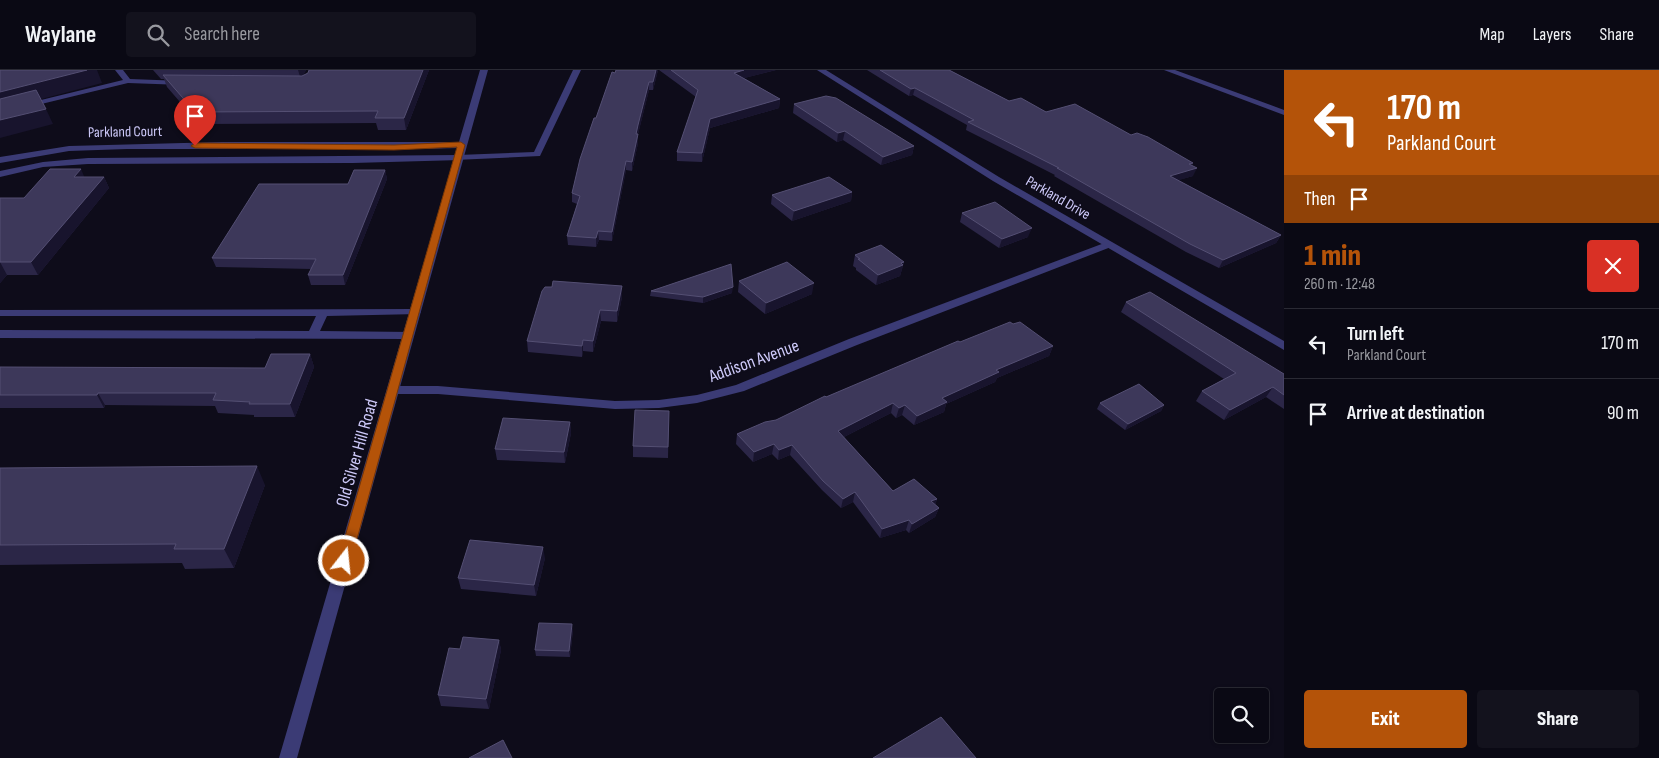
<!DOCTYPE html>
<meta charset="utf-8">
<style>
body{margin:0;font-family:"Sofia Sans Condensed",sans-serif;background:#13121d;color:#f1f3f6;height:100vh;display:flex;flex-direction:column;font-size:19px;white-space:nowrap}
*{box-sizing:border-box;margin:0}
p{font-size:16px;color:#999aa0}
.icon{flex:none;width:28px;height:28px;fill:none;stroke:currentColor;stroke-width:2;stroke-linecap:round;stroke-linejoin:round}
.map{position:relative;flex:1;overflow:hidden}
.side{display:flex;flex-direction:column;background:#0a0914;width:375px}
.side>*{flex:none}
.guide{background:#b45309;color:#fff;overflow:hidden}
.tools{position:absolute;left:1214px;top:618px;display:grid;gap:10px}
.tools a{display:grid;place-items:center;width:55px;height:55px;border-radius:5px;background:#0a0914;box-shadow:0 1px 4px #0004,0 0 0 1px #2a2a34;font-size:25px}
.pin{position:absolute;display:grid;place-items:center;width:42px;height:42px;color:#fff;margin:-51px -21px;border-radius:50% 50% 50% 0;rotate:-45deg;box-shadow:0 0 5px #0007}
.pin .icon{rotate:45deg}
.me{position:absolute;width:55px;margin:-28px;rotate:16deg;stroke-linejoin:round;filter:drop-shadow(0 0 4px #0008)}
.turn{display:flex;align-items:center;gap:18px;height:105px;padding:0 20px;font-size:22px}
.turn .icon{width:65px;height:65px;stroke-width:2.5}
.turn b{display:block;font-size:35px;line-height:42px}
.then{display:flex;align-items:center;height:48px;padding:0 20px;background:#0003;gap:10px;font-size:19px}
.round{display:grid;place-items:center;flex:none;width:52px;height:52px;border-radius:5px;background:#13121d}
.overview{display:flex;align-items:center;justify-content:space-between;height:85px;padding:0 20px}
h1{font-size:30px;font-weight:800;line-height:38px;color:#b45309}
.cta{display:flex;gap:10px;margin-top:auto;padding:10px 20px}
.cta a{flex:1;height:58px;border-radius:5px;background:#b45309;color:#fff;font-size:20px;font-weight:800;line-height:58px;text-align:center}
.cta a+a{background:#13121d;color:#f1f3f6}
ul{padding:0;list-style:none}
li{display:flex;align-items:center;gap:15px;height:70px;padding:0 20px;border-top:1px solid #2a2a34}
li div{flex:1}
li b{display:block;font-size:19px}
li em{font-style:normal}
header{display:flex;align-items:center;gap:30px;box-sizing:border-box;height:70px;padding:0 25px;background:#0a0914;border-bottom:1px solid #2a2a34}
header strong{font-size:24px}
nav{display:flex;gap:28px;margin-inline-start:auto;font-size:18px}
.search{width:350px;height:45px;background:#13121d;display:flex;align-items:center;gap:12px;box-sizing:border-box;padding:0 18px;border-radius:5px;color:#999aa0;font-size:19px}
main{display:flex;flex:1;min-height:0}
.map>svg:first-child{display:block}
</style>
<header>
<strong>Waylane</strong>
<div class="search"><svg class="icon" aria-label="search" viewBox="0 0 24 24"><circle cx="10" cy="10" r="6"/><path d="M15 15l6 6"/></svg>Search here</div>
<nav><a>Map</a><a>Layers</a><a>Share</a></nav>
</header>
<main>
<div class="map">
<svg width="1284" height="688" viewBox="0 0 1284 688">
<rect width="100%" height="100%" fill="#0e0c1a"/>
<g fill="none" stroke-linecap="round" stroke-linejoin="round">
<!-- service -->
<path fill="#3b3b75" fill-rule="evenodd" d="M115,0H123L130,9L183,11L187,13L183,15L128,13L0,44V40L123,10Z
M573,0H581L540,86L455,90L454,88L458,85L534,82Z"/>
<!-- minor -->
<path fill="#3b3b75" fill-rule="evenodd" d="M222,72H461L465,75L461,78L413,79H127L69,81L0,93V87L69,76Z
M458,85L462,88L461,90L353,93L88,94L43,97L0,107V101L43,92L88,88Z
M1107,172L1112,175L1111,177L857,275L744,321L697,333L659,338L615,339L438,324H393L387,320L393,316H438L615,331L659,330L697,325L736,315L849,269Z
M415,239L419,240L421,242L419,244L327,246L320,261L412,262L414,265L408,269L0,268V260L309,261L316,246H0V240Z"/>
<!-- tertiary -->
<path fill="#3b3b75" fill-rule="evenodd" d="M480,0H488L297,688H279Z
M817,0H826L999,107L1284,271V280L993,111Z
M1164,0H1175L1284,40V45Z"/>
</g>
<!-- wall -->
<path fill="#2b2647" d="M153,0H306L303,5L429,0L406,60H378L376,53L199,54L167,17L164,9H161Z
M658,0L653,20H649L638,64V73L632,101L626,100L612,171L599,170L596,177L568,175L567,166L577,134L572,132V123L596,48Z
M659,0H776L744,8L780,29L779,38L710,58L702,92L677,91V82L696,27Z
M867,0H949L1009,31L1131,65L1193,93L1192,95L1193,106L1178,110L1281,165L1276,173L1219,198L1186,182L1054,106L1055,105L966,60L967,55L913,25L909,26Z
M794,34L914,76L912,85L881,95L843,70L837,72L793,43Z
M385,100L387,109L345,215H311L308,205L311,199L216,197L212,188L348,114Z
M84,107H104L109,118L38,205H7L0,213V128H24Z
M852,122L851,131L792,151L771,134L772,125Z
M962,143L1028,167L999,178L960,152Z
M855,185L904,192L900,206L876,215L856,200V198L853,196Z
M739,211L812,224L765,244L738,222Z
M622,216V227L617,252L601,251L593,282L583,281L582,287L528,282L527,271L552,217Z
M651,221L732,223L703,233L650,226Z
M1126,232L1284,304V339L1266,327L1224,350L1196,331L1202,321L1224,309L1121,242Z
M1013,254L1053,276L1049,286L997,308L995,312L946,334L944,342L914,355L902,345L896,348L891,343L844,367L893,421L937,429L935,435L939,438L935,447L909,463L906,460L880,468L853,432L841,438L822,420L790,385L778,390L772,384L753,392L736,374L737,364L776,350L826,327L960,272Z
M310,284L314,297L295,347H254V345L218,343L215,336L105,335L104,338H0V297L265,298Z
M1100,333L1164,335L1161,341L1125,360L1097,339Z
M669,341L668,388L633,387V376Z
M570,352L571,363L565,393L497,390L495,379Z
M0,398L265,415L234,498L185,499L182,493L0,495Z
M545,488L536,526L461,519L458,508Z
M573,560L570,587L536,586L535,580Z
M499,570L501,580L489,639L441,636L438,625L460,579Z"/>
<!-- shaded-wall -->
<path fill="#18142d" d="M87,0H97L102,13L0,40V22Z
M298,0H306L301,10Z
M423,0H429L406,60L404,48Z
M656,0H658L653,20V12Z
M744,0H776L733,11L734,3Z
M649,12V20L638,64V73L632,101V92L638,55Z
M915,18L913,25L909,26L911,19Z
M780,29L779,38L710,58L702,92V83L710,49Z
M46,39L53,54L0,68V50Z
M845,61L843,70L837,72L838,63Z
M914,76L912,85L881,95L883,87Z
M626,91V100L612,171V162Z
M1193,93L1190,100L1197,98L1193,106L1166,114L1170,106L1189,94Z
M81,99L86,111L74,107Z
M385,100L387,109L345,215L343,205Z
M104,107L109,118L38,205L31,192Z
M852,122L851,131L792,151L794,141Z
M1032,158L1028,167L999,178L1002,169Z
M598,161L599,170L596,177V168Z
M1281,165L1276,173L1219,198L1223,190Z
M0,192L7,205L0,213Z
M904,192L900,206L876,215L878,205Z
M814,213L812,224L765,244L766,233Z
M622,216V227L617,252V241Z
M733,217L732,223L703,233V227Z
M600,240L601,251L593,282V271Z
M583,270V281L582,287V276Z
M1053,276L1049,286L997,308L995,312L946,334L944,342L914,355L917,346L942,328L996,300Z
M310,284L314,297L295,347L290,334Z
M1273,317L1266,327L1224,350L1230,340Z
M98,323L105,335L104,338L97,325Z
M893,333L891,343L836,371L838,361Z
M905,335L902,345L896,348L899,338Z
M1164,335L1161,341L1125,360L1128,354Z
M570,352L571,363L565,393L564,382Z
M774,374L772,384L753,392L754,382Z
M792,375L790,385L778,390L779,380Z
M257,396L265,415L234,498L224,479Z
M855,422L853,432L841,438L843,429Z
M937,429L934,438L931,431Z
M939,438L935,447L909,463L912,454Z
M909,450L906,460L880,468L882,459Z
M543,477L545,488L536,526L534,515Z
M572,554L573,560L570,587L569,581Z
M499,570L501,580L489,639L486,629Z"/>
<!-- building -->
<path fill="#3d385a" stroke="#544f73" d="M0,0H87L0,22Z
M309,0H423L404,48H375L378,41L195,42L163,5L302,6L308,3Z
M616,0H656L653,12H649L638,55L636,64H638L632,92L626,91L612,162L598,161L596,168L567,166L580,126L572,123L580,89L594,48H596L612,2L615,3Z
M671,0H744L734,3L780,29L710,49L702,83L677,82L698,20Z
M880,0H949L1009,31L1021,28L1046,42L1075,34L1131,65L1137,63L1148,67L1193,93L1189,94L1197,98L1170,106L1281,165L1223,190L1190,174L1057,98H1059L968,52L974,50L915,18L911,19Z
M36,20L46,39L0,50V29Z
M826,26L836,28L914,76L883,87L845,61L838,63L794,34Z
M50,99H81L74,107H104L31,192H0V128H24Z
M354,100H385L343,205H308L316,189L212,188L259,114H348Z
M829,107L852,122L794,141L772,125Z
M995,132L1032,158L1002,169L962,143Z
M881,175L904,192L901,193L903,195L878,205L858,189H860L855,185Z
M787,192L814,213L766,233L739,211Z
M731,194L733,217L703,227L651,221Z
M553,211L622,216L617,241L600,240L593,271L583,270L582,276L527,271L542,221L545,217H552Z
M1150,222L1284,304V325L1273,317L1230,340L1202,321L1236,303L1126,232Z
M1010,252L1013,254L1020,252L1053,276L996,300L999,302L942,328L947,332L917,346L905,335L899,338L893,333L838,361L893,421L914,409L937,429L931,431L939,438L912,454L909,450L882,459L855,422L843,429L823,411L792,375L779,380L774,374L754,382L737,364L765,352L776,350L825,326L826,327L958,271L960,272Z
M271,284H310L290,334H249L250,332L213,330L216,323H98L97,325H0V297L265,298Z
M1139,314L1164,335L1128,354L1100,333Z
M635,340L669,341L668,377L633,376Z
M503,348L570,352L564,382L495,379Z
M257,396L224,479H174L176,474L0,475V398Z
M470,470L543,477L534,515L458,508Z
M539,553L572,554L569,581L535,580Z
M463,567L499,570L486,629L438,625L449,578L460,579Z
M941,647L976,688H873Z
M503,670L512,688H469Z"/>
<!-- route -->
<path fill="#b45309" stroke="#753606" d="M461,72L465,75L351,491L349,495L344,496L340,495L338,491L457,77L394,80L195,78L191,76L195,73L394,75Z"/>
<g text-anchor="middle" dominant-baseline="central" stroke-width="4" stroke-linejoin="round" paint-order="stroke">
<!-- far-street labels -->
<g font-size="15" fill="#cecafa" stroke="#0e0c1a">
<text transform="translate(125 62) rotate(-1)">Parkland Court</text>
<text transform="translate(1058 128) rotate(30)">Parkland Drive</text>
</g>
<!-- street labels -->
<g font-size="18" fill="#cecafa" stroke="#0e0c1a">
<text transform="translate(754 291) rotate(-20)">Addison Avenue</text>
<text transform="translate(357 383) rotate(-74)">Old Silver Hill Road</text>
</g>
</g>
</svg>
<div class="tools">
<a><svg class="icon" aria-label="search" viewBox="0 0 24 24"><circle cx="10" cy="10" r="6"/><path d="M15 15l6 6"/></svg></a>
</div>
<div class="pin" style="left:195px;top:76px;background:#d93025"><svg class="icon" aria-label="arrive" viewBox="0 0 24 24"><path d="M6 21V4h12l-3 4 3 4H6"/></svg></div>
<svg class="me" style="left:344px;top:491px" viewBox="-20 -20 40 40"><circle r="17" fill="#b45309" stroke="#fff" stroke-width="3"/><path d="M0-11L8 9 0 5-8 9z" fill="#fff"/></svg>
</div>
<section class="side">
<div class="guide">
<div class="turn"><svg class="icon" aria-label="left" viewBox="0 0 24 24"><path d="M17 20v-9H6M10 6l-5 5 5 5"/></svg><div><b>170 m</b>Parkland Court</div></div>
<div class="then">Then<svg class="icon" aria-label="arrive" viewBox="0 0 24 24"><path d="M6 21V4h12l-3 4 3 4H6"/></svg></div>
</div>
<div class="overview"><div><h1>1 min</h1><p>260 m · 12:48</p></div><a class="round" style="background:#d93025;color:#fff"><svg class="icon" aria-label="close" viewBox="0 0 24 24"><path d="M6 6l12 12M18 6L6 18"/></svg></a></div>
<ul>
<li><svg class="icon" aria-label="left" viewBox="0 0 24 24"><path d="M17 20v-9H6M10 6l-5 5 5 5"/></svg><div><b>Turn left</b><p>Parkland Court</p></div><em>170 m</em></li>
<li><svg class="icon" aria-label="arrive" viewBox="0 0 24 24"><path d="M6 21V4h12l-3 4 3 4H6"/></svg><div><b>Arrive at destination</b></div><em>90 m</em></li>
</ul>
<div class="cta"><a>Exit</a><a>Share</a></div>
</section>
</main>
